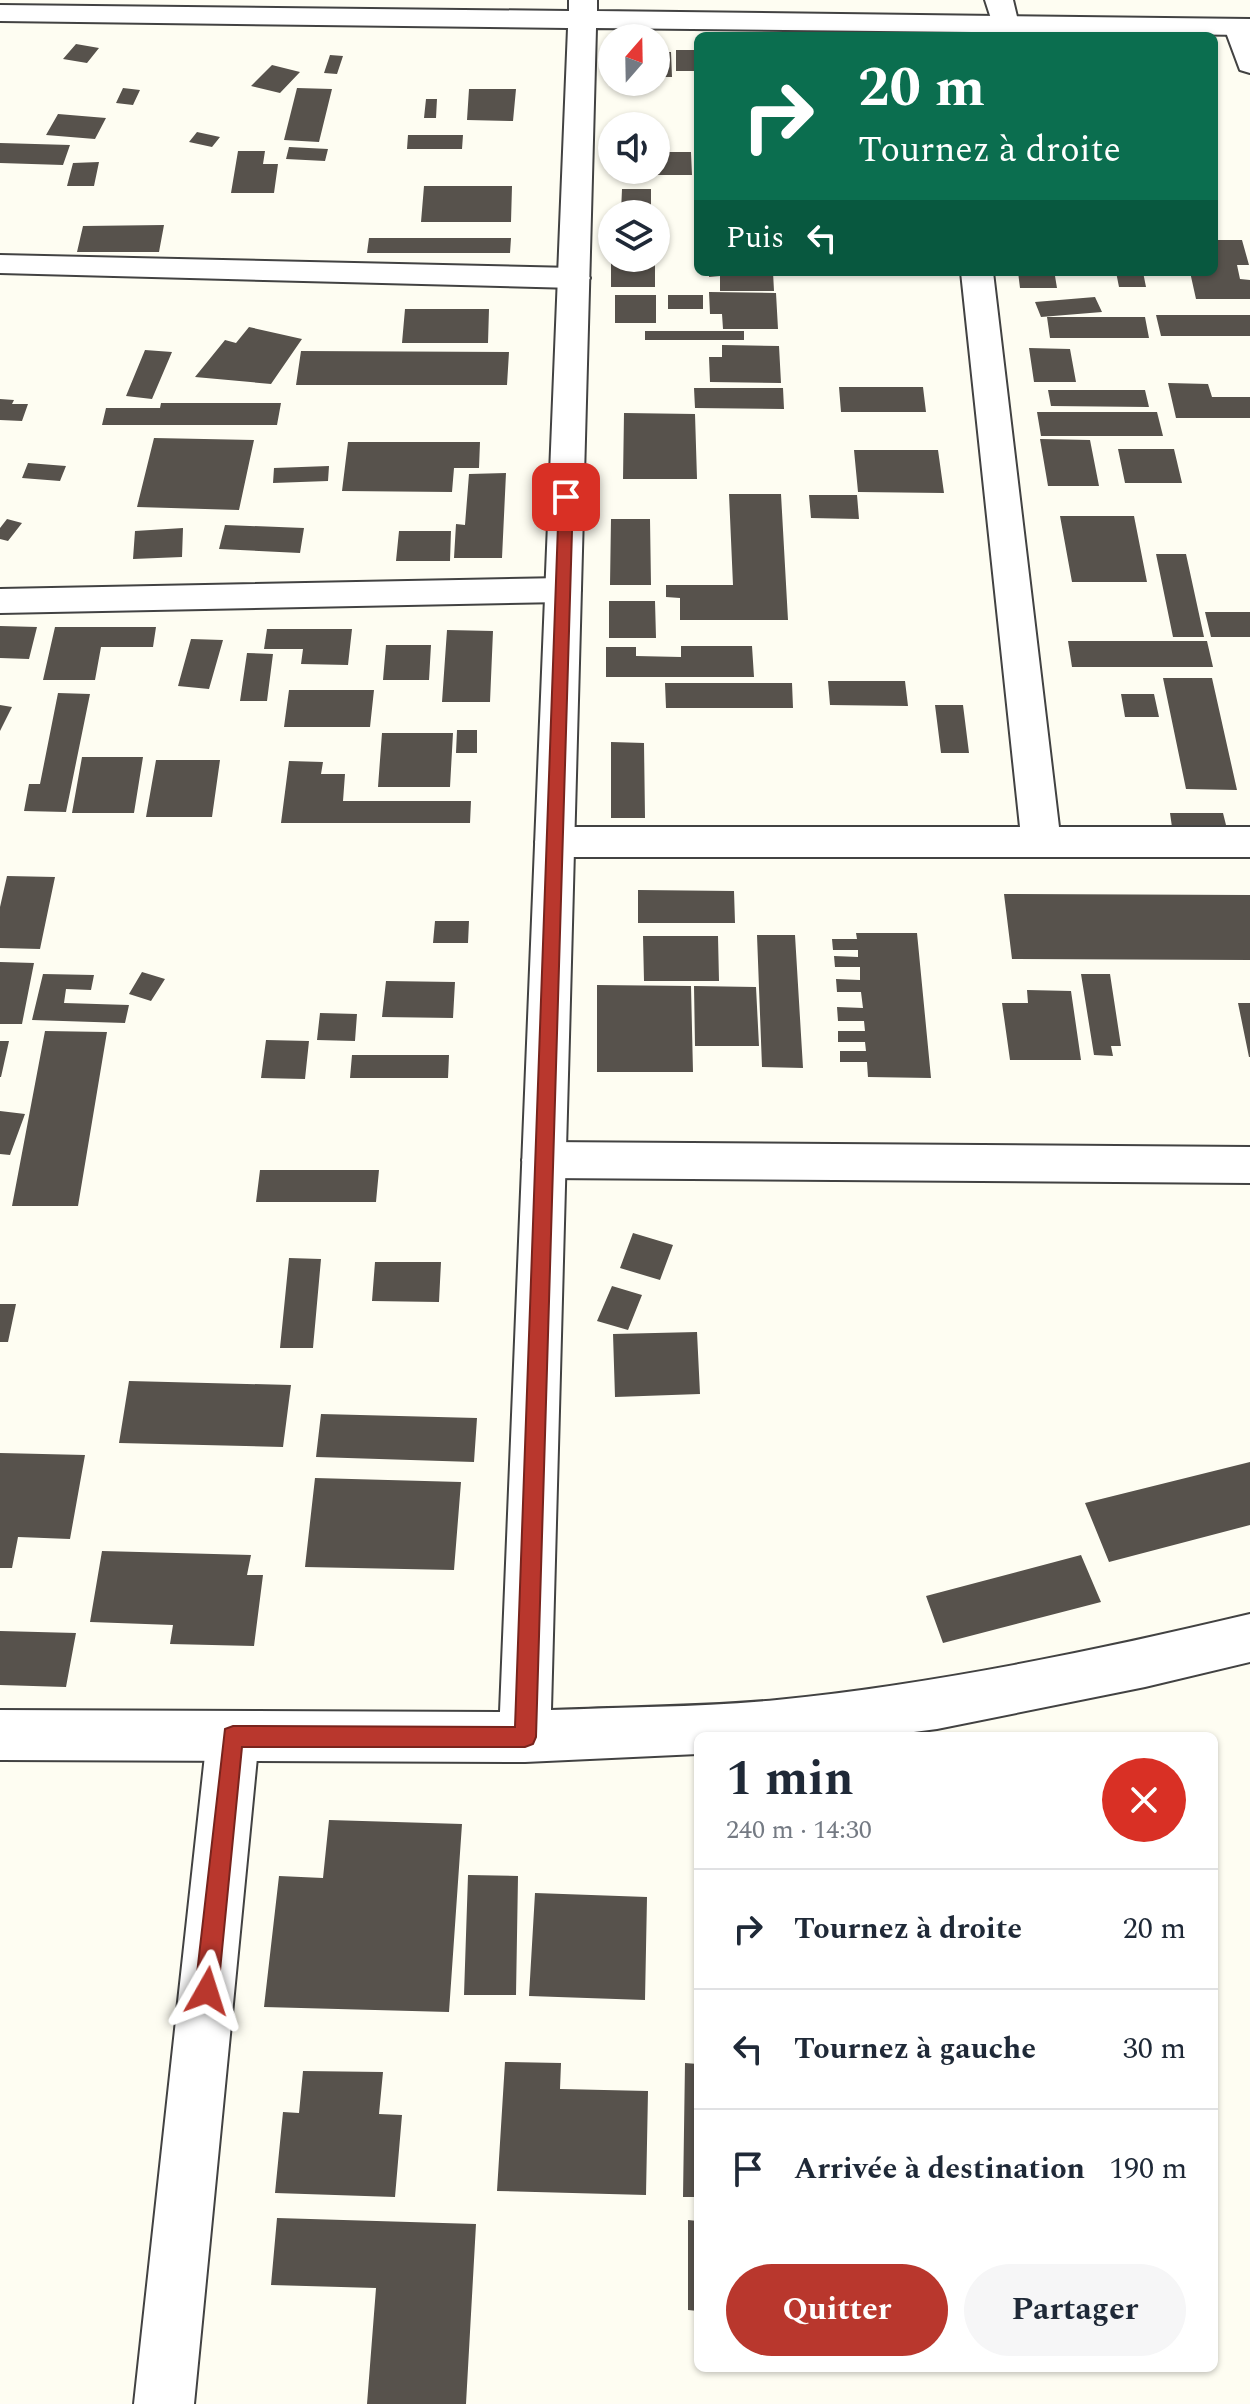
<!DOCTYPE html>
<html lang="fr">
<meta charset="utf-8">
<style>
body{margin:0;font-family:Spectral,serif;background:#f6f6f7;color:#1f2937;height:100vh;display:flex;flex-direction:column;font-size:30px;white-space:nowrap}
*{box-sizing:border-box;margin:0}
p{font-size:26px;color:#747a83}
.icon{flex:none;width:44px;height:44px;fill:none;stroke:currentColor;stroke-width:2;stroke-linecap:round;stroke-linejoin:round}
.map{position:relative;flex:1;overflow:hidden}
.side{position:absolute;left:694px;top:1732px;width:524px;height:640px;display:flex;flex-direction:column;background:#fff;border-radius:12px;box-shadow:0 2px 6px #0004}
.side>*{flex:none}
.banner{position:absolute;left:694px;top:32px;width:524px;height:244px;border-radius:12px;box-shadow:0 2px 6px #0004;background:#0b6e4f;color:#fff;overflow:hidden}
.needle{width:52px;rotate:20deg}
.tools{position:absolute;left:598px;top:24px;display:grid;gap:16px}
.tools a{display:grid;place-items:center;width:72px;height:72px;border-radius:50%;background:#fff;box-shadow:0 2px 6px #0004;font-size:40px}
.pin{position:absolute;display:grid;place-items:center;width:68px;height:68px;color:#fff;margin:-34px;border-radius:16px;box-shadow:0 4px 12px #0006}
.me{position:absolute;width:88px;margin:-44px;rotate:6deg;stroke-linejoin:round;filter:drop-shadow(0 0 6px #0008)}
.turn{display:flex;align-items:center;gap:28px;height:168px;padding:0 32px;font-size:36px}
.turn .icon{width:104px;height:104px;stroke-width:2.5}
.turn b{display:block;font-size:56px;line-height:68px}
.then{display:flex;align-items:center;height:76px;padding:0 32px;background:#0003;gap:16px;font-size:30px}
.round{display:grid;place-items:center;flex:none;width:84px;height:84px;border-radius:42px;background:#f6f6f7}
.head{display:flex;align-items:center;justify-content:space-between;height:136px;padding:0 32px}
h1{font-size:48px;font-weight:700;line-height:60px}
.cta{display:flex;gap:16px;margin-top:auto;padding:16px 32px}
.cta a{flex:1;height:92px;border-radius:48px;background:#b9372d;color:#fff;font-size:32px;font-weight:700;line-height:92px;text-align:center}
.cta a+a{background:#f6f6f7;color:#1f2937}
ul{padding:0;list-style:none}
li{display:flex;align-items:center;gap:24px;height:120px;padding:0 32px;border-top:2px solid #e0e1e3}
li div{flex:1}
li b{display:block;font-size:30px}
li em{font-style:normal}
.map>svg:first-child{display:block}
</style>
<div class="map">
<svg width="1250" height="2404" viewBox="0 0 1250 2404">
<rect width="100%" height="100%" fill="#fefdf2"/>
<!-- building -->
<path fill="#57524c" d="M76,44L99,48L87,63L63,59Z
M676,50H698V71H676Z
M656,52H671L672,77H656Z
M330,55L343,56L337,74L324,73Z
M272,65L300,72L280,93L251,86Z
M123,88L140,90L133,105L116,103Z
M297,88L332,89L319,142L284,140Z
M469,89H516L513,121L467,120Z
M426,99H437L436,118H424Z
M58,114L106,118L95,139L46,135Z
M197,132L220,137L212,147L189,142Z
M408,135H463L462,149H407Z
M0,143L70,145L63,165L0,163Z
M289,147L328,149L325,161L286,159Z
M238,151H265L263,164H278L274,193H231Z
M656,152H691L692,175H654Z
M99,162L94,186H67L73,163Z
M424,186H512L511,222H421Z
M622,189H651V212H621Z
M164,225L159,252H77L83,226Z
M369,238H511L510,253H367Z
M1214,240H1242L1249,265H1237L1240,279L1250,280V299H1196L1190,272H1214Z
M611,258H655V287H611Z
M709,272H773L774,291H720V276L709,277Z
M1018,272H1075L1076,276H1055L1057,288H1020Z
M1116,272H1143L1146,287H1119Z
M709,292L776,293L778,329H723L722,314H710Z
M615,295H656V323H615Z
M668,295H703V309H668Z
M1095,297L1102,312L1041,317L1035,302Z
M405,309H489L488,343H402Z
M1156,315H1250V336H1161Z
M1047,317H1145L1149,338H1050Z
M249,327L302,339L271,384L195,377L225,340L236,343Z
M645,331H744V340H645Z
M722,345L779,346L781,383L710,382L709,357H722Z
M1029,348L1070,349L1076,382H1034Z
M145,350L172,352L152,399L126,396Z
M301,351L509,352L507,385H296Z
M1168,383L1208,384L1212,397H1250V418H1176Z
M839,387H923L926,412H841Z
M694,388H783L784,409L695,408Z
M1048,390H1145L1149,407L1051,406Z
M0,399L14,400L12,404H28L22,421L0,420Z
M161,403H281L277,425H102L106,408H160Z
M1037,412H1157L1163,436H1041Z
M624,413L695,414L697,479H623Z
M154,438L254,440L239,510L137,507Z
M1040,439L1090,440L1099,486H1048Z
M348,442H480L479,468H454L452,492L342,491Z
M1118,449H1174L1182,483H1125Z
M854,450H938L944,493L858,492Z
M28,463L66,466L60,481L22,478Z
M329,466L328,481L273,483L274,468Z
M506,473L502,558H454L456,524L465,525L469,474Z
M729,494H781L788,620H680V598L666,597V585H733Z
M809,495H857L859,519L811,518Z
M1060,516H1134L1147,582H1072Z
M7,519L22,523L8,541L0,539V528Z
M611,519H650L651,585H610Z
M225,525L304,528L300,553L219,549Z
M183,528L182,557L133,559L135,531Z
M399,531H451L450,561H396Z
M1156,554H1186L1204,637H1173Z
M609,601H655L656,638H609Z
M1205,612H1250V637H1211Z
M0,626L37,627L29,659L0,658Z
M55,627H156L153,647H101L95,680H43Z
M267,629H352L348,665L301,664L303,649H264Z
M447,630L493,631L490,702H442Z
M191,639L223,640L209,689L178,686Z
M1068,641H1207L1213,667H1072Z
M386,645H431L429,680H383Z
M681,646H752L754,677H606V647H636V656L681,657Z
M247,653L273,654L267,701H240Z
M1163,678H1212L1237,790L1186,789Z
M828,681H905L908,706L830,705Z
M665,683H792L793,708H666Z
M289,690H374L370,727H284Z
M58,693L90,694L66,812L24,811L29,784H40Z
M1121,694H1154L1159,717H1125Z
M0,705L12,707L0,731Z
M935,705H963L969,753H941Z
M457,730H477V753H456Z
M382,733H453L450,787H378Z
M611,742L644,743L645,818H611Z
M82,757H143L134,813H72Z
M156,760H220L212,817H146Z
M289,761L323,762L321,774H345L343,801H471L470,823H281Z
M1170,813H1223L1228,833L1173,834Z
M7,876L55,877L40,949L0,948V907Z
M638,890L734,891L735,923H638Z
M1004,894L1250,895V960L1012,959Z
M435,921H469L468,943H433Z
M856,933H917L931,1078L868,1077L867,1062H840V1051H866L865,1042H838V1031H865L864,1021H838L837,1007L863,1008L861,992H837L836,979L860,980V967H835L834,956L858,957V950H833L832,939H857Z
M757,935H795L803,1068L762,1067Z
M643,936H718L719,981H644Z
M0,962L34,963L22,1024H0Z
M142,972L165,979L151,1001L129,994Z
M43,974L94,975L91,990L66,989L64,1003L129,1005L125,1023L32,1020Z
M1081,974H1110L1121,1046H1111L1113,1056L1094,1055Z
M386,981L455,982L453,1018L382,1017Z
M597,985L691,986L693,1072H597Z
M694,986L756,987L759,1046H695Z
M1027,990L1071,991L1081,1060H1010L1002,1003H1028Z
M1238,1003H1250V1057H1249Z
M320,1013L357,1014L355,1041L317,1040Z
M45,1031L107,1032L78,1206H12Z
M266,1040L309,1041L305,1079L261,1078Z
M0,1041H9L1,1077H0Z
M352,1055H449L448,1078H350Z
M0,1111L25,1114L10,1155L0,1154Z
M260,1170H379L376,1202H256Z
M633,1233L673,1245L660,1280L620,1268Z
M289,1258L321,1259L313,1348H280Z
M375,1262H441L439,1302L372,1301Z
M612,1286L642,1295L628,1330L597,1321Z
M0,1304H16L8,1342H0Z
M697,1332L700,1394L615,1397L613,1334Z
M129,1381L291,1385L283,1447L119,1443Z
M321,1414L477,1418L474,1462L316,1457Z
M0,1453L85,1455L70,1539L18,1537L12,1568H0Z
M1250,1462V1525L1109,1562L1085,1503Z
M315,1478L461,1482L454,1570L305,1567Z
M102,1551L251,1555L247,1575H263L254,1646L170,1644L173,1625L90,1622Z
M1081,1555L1101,1602L943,1643L926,1596Z
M0,1631L76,1633L66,1687L0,1685Z
M329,1820L462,1824L449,2012L264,2007L279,1876L323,1878Z
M468,1875L518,1876L516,1995H464Z
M535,1893L647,1897L645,2000L529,1996Z
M505,2062L561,2063L560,2089L648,2091L646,2195L497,2191Z
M685,2063L698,2064V2197H683Z
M303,2071L383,2072L379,2114L402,2115L395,2197L275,2193L283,2112L299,2113Z
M277,2218L476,2224L466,2404H367L376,2288L271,2285Z
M688,2220L698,2221V2311L688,2310Z"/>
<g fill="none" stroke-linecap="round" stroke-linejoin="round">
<!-- minor casing -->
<g stroke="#424242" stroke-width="4">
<path id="minor" d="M985,0H1013L1019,25L1015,31L1005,33L995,31Z
M1238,19L1250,24V73L1240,70L1224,27L1228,21Z
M0,255L574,268L585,271L590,278L585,285L574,288L0,273Z
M961,272H993L1059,827H1250V857H555L541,852L535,842L541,832L555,827H1020Z
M563,578L576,581L581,590L576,599L563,602L0,613V589Z
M544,1142L1250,1147V1183L544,1178L529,1173L522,1160L529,1147Z
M233,1712L251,1719L259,1737L194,2404H134L207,1737L215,1719Z"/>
</g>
<!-- tertiary casing -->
<g stroke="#424242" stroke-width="4">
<path id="tertiary" d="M569,0H597V11L1250,19V35L596,28L551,1710C626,1707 702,1707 777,1700C936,1684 1094,1651 1250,1614V1662L1145,1687L937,1729L883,1736H698V1754L525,1762L0,1760V1710L500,1712L568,28L0,21V5L569,11Z"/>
</g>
<!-- minor -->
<use href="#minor" fill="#fff" fill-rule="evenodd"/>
<!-- tertiary -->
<use href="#tertiary" fill="#fff" fill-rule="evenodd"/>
</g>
<!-- route -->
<path fill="#b9372d" stroke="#78241d" stroke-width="2" d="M566,492L573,497L536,1737L533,1744L525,1747H242L218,1991L215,1999L207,2002L199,1999L195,1991L225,1729L233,1726L515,1727L559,497Z"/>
</svg>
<div class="tools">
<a><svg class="needle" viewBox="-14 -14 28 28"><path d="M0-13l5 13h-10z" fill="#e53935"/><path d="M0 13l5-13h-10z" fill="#747a83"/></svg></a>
<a><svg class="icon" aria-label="sound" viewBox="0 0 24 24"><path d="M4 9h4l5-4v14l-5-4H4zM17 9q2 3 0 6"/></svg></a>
<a><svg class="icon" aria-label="layers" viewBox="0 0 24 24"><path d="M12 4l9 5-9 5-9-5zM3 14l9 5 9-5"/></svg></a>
</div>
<div class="pin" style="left:566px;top:497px;background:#d93025"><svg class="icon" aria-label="arrive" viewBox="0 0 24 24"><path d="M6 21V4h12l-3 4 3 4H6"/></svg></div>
<svg class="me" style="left:207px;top:1991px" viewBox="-20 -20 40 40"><path d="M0-17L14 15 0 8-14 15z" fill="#b9372d" stroke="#fff" stroke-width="4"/></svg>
<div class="banner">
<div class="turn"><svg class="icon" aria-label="right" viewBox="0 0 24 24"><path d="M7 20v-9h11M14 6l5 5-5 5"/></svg><div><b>20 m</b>Tournez à droite</div></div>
<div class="then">Puis<svg class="icon" aria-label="left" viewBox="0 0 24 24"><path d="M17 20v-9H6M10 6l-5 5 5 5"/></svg></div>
</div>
<section class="side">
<div class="head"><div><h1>1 min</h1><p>240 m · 14:30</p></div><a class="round" style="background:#d93025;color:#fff"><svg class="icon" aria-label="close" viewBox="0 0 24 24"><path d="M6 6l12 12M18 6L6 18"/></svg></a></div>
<ul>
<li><svg class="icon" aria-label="right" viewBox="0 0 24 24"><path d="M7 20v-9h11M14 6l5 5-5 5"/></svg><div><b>Tournez à droite</b></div><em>20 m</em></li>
<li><svg class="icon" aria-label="left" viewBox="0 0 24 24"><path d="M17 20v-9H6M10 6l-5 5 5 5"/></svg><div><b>Tournez à gauche</b></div><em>30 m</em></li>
<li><svg class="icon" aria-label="arrive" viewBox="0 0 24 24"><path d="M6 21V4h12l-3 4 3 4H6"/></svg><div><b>Arrivée à destination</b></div><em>190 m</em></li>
</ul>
<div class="cta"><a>Quitter</a><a>Partager</a></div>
</section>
</div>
